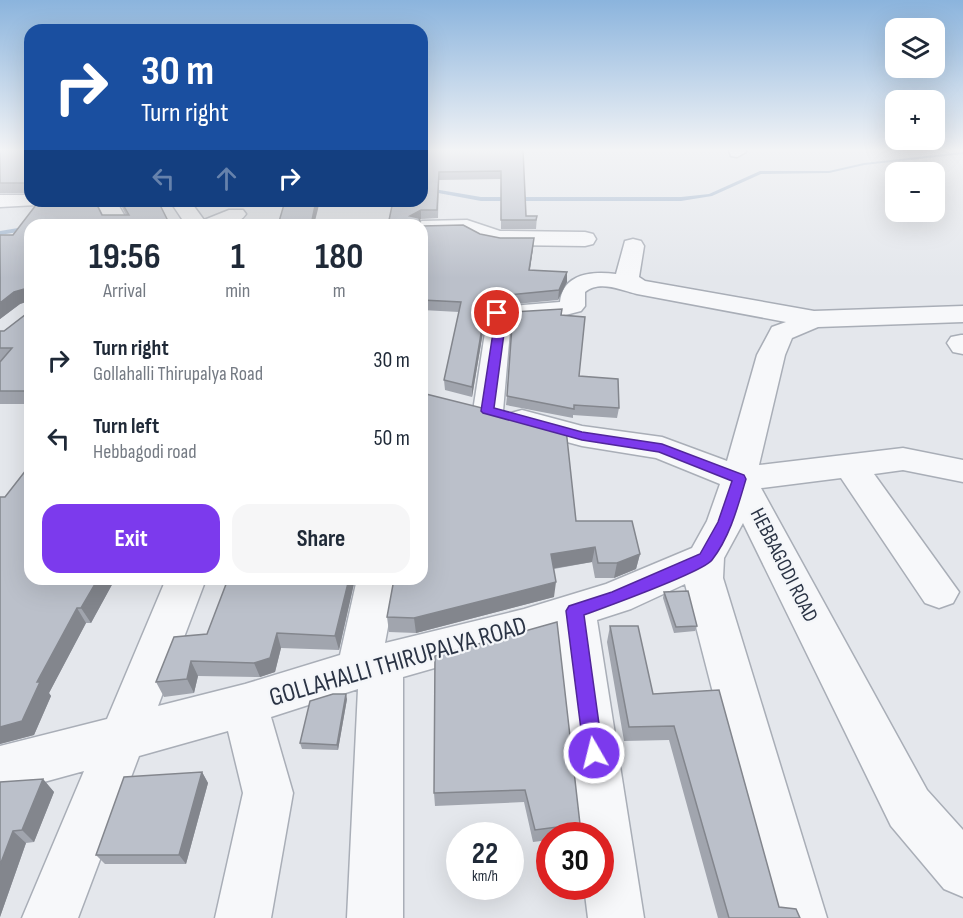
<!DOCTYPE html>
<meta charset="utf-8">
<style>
body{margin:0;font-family:"Sofia Sans Condensed",sans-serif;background:#f6f6f7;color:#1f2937;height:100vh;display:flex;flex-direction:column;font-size:22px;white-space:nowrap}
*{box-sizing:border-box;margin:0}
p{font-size:20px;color:#747a83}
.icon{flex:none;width:33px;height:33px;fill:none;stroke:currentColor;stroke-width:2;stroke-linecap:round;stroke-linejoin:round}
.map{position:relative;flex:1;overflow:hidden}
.drawer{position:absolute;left:24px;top:219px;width:404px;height:366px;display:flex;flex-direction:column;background:#fff;border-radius:18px;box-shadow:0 6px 24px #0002}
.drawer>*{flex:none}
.banner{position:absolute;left:24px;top:24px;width:404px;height:183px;border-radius:18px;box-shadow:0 6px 24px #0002;background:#1a4fa0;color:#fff;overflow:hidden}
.tools{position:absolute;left:885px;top:18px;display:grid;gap:12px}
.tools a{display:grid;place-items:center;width:60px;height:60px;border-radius:12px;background:#fff;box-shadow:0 6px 24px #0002;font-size:30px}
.speed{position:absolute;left:446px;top:822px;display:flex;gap:12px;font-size:30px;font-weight:700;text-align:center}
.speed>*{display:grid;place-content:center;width:78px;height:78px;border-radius:50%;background:#fff;box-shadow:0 6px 24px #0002;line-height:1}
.speed small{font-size:15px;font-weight:400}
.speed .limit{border:9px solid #d22;background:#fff;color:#111}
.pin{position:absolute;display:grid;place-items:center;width:51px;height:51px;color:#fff;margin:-26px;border:3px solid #fff;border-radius:50%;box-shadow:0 2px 6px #0007}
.me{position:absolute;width:66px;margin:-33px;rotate:352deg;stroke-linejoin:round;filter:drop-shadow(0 0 4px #0008)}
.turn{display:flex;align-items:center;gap:21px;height:126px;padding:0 18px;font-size:27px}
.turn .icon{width:78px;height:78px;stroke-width:2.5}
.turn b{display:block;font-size:42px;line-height:51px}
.lanes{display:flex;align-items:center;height:57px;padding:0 18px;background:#0003;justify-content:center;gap:30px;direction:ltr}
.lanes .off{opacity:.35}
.eta{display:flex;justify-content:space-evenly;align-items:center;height:102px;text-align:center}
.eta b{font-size:36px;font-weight:700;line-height:42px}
.primary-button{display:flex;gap:12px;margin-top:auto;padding:12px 18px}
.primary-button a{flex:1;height:69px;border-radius:18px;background:#7c3aed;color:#fff;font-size:24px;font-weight:700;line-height:69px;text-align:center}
.primary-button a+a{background:#f6f6f7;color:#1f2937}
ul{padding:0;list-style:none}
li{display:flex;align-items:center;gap:18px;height:78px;padding:0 18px}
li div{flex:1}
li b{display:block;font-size:22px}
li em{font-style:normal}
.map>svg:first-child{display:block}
</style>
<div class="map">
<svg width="963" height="918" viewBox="0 0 963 918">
<rect width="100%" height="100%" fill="#e4e7ec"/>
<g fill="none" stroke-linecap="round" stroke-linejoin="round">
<!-- stream -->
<path fill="#9fb4cc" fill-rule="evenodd" d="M963,152V154L864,165L829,173L761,174L712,196L681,201H481L422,190V187L481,197H681L709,194L760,171H829L864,163Z
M30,226V230L0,235V231Z"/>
<!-- minor casing -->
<g stroke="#a9aeb7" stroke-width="3">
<path id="minor" d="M729,150H745L746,152L737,157L731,156Z
M0,195H30V201H40L37,205L0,207Z
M96,201H116L130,225H108Z
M170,201H190L204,220L229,210H243L246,214C235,231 204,225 186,225Z
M467,220L500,231L585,232L593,234L596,239L593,244L585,246L500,245L480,241L464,232L422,233V225H413L422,221Z
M633,239L641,241L644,246L639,277L645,281L814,311L963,306V322L818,327L792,338L785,355L759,465L903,448L963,460V482L903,470L874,474L959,592L953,603L939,608L925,603L841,478L761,488L927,790L963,830V897L944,889L891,826L743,523L724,558L723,578L827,918H771L685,584L631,609L597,620L644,918H588L584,886H600V836H579L557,633L403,677V918H347L358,689L271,717L293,793L271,918H215L243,793L228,731L139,756L78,918H22L84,771L0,794V746L107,719L166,579H206L158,706L245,684L340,655L357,579H397L385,643L524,609L606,584L692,548L707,521L720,484L656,458L582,446L511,427L506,420L511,413L522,410L582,426L662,437L727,461L757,355L772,327L786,322L637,294C621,290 600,280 585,292V306L581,311L554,318L511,319L503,411L499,418L488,420L477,418L473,411L486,326L484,313L488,308L560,302C563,273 593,271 616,274L625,241Z
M961,335H963V354L953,352L947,343L951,337Z"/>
</g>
<!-- minor -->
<use href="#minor" fill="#f7f8fa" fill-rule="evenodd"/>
</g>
<!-- wall -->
<path fill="#a1a5ae" d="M0,150H30V193H0Z
M422,150H523L526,216H537L536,229H501V179L439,180L438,218L421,219L388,225Z
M39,201H95L102,215H126L119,201H158L170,225H30V404H0V362L1,361H0V331H4L26,314V302L20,304L0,319V235H13Z
M422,226L480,234L533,248L530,270L567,272V282L558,300L486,307L483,311L484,326L472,397L445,390L444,380L459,312L422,310Z
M562,309V315L579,376L619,408L617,418L573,415V418L506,405L507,396Z
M0,497L30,579H121L120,581H114L91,623H86L49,693L51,696L34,735L0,744Z
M576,521L640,554L636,569L614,578H595L592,562L554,569V597L416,633L389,632L387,617Z
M355,579L339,650L281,648L275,672L260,677L198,676L194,693L164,697L156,682L207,634Z
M664,592L697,626L695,631L674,633L663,598Z
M610,626L653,694L719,690L779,907L800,918H718L669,740L624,741L607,642Z
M435,656L580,824L577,836H549V840L533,842L524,802L435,806L434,793Z
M347,699L338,750L302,749L300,743Z
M202,772L208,783L186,864H105L96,855Z
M43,779L54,792L34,842L26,843L0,917V782Z"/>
<!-- shaded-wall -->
<path fill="#83868d" d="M316,201H320L314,225H311Z
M421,210V219L411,224L410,216Z
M534,238L533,248L528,280L529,270Z
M567,272V282L558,300L559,290Z
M24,289L29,301L20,304L0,319V303L14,292Z
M486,297V307L482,313V303Z
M484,316V326L472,397V387Z
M595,547L592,562L550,569L551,554Z
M640,554L636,569L614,578L617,563Z
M98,579H113L114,581L91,623L81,608Z
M349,579H355L339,650L335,636Z
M556,582L554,597L416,633L414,618Z
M77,608L86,623L49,693L51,696L34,735L0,744V727L37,682Z
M277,633L281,648L275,672L260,677L254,663Z
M191,661L198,676L194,693L187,679Z
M346,694L347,699L338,750L337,745Z
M202,772L208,783L186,864L179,855Z
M43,779L54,792L34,842L22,830Z
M13,831L26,843L0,917V865Z"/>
<!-- building -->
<path fill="#bbc0ca" stroke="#83868d" stroke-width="1.5" d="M0,150H30V188H28L26,183H0Z
M422,150H523L526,216H537L536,220H501V171L439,172L437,210H421L410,216L419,218L421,225H388L393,201H422Z
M39,201H95L102,215H129L121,201H158L170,225H30V391H0V362L12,348H0V331H4L26,314L27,291L24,289L14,292L0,303V235H13Z
M285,201H316L311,225H278Z
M463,225L480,234L500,238H534L529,270L567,272L559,290L486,297L482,303L484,316L472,387L444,380L461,302L422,300V226Z
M562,309L561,315L585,317L579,376L618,379L619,408L574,405V409L507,396L513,312Z
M422,393L566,429L576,521H632L640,554L617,563H598L595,547L551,554L556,582L414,618L387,617L394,579H422Z
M30,465V579H98L81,608H77L37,682H40L22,721L0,727V497H5Z
M228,579H349L335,636L277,633L270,658L254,663L191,661L187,679L156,682L174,637L207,634Z
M688,591L697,626L676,627L664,592Z
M557,622L580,824L535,830L525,790L434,793L435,656Z
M610,626H638L653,694L719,690L779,907L796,909L800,918H729L674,726L629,727Z
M333,694H346L337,745L300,743L310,701Z
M202,772L179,855H96L124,777Z
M43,779L22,830L13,831L0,865V782Z"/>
<!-- sky -->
<linearGradient id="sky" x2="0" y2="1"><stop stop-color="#8bb4dd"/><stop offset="0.54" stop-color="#f3f4f6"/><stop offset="1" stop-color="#f3f4f6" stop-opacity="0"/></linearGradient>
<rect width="963" height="278" fill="url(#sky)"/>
<!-- route -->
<path fill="#7c3aed" stroke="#51269a" stroke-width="1.5" d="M493,310H500L505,326L494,408L582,432L662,444L744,475L746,479C738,506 730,537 712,560C703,572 603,608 584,615L603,753L601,760L594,762L587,760L584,753L566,611L569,606L612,592L700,554L718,522L732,481L659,452L582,440L483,413L481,411L494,326Z"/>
<g text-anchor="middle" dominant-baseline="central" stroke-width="4.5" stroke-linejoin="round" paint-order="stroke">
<!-- street labels -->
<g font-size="21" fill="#2b3445" stroke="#f4f6f9">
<text transform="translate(784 565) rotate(63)">HEBBAGODI ROAD</text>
</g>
<!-- near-street labels -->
<g font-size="26" fill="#2b3445" stroke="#f4f6f9">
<text transform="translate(398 662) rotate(-16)">GOLLAHALLI THIRUPALYA ROAD</text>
</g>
</g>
</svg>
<div class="tools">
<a><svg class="icon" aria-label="layers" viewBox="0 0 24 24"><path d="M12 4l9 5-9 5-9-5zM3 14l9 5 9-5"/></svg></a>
<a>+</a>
<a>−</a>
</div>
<div class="speed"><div>22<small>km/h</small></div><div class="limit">30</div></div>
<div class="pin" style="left:497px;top:313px;background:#d93025"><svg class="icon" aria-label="arrive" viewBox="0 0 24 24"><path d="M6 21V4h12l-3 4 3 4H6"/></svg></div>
<svg class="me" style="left:594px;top:753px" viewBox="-20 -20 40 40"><circle r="17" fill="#7c3aed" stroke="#fff" stroke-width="3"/><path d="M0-11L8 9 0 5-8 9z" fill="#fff"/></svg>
<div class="banner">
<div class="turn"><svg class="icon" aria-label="right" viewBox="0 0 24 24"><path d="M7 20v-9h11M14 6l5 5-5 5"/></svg><div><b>30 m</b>Turn right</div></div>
<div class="lanes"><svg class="icon off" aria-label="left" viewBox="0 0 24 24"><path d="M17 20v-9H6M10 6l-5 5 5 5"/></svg><svg class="icon off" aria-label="ahead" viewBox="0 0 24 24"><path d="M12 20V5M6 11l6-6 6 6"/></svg><svg class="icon" aria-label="right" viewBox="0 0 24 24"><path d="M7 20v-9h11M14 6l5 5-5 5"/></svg></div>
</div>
<section class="drawer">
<div class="eta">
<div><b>19:56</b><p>Arrival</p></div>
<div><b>1</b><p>min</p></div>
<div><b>180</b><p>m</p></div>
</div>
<ul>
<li><svg class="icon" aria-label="right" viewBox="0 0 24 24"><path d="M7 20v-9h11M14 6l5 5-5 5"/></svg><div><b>Turn right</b><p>Gollahalli Thirupalya Road</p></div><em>30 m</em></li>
<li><svg class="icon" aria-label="left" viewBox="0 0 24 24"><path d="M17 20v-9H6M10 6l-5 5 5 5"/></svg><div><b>Turn left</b><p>Hebbagodi road</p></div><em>50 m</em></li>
</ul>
<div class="primary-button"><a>Exit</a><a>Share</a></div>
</section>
</div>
